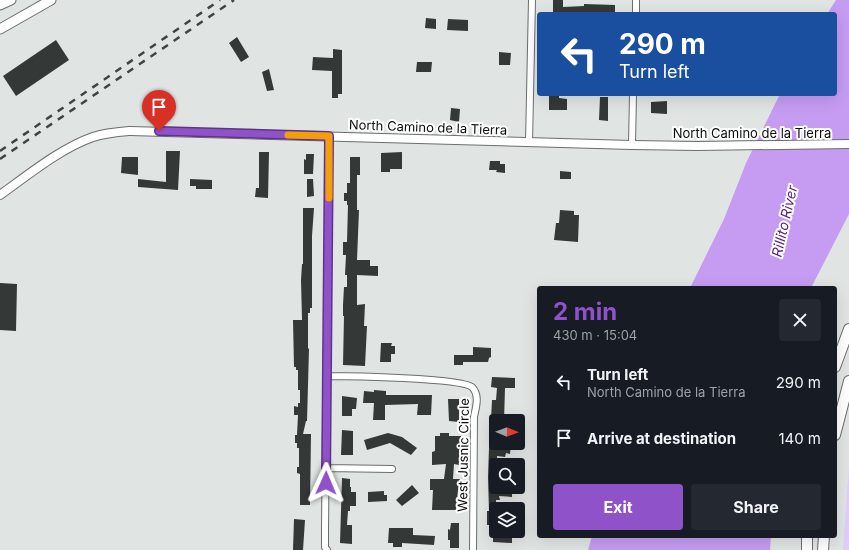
<!DOCTYPE html>
<meta charset="utf-8">
<style>
body{margin:0;font-family:Inter,sans-serif;background:#242831;color:#f1f3f6;height:100vh;display:flex;flex-direction:column;font-size:15px;white-space:nowrap}
*{box-sizing:border-box;margin:0}
p{font-size:13px;color:#9ea1a6}
.icon{flex:none;width:22px;height:22px;fill:none;stroke:currentColor;stroke-width:2;stroke-linecap:round;stroke-linejoin:round}
.map{position:relative;flex:1;overflow:hidden}
.panel{position:absolute;left:537px;top:286px;width:300px;height:252px;display:flex;flex-direction:column;background:#171b24;border-radius:4px;box-shadow:0 4px 16px #0002}
.panel>*{flex:none}
.guide{position:absolute;left:537px;top:12px;width:300px;height:84px;border-radius:4px;box-shadow:0 4px 16px #0002;background:#1a4fa0;color:#fff;overflow:hidden}
.needle{width:26px;rotate:91deg}
.controls{position:absolute;left:489px;top:414px;display:grid;gap:8px}
.controls a{display:grid;place-items:center;width:36px;height:36px;border-radius:4px;background:#171b24;box-shadow:0 4px 16px #0002;font-size:20px}
.pin{position:absolute;display:grid;place-items:center;width:34px;height:34px;color:#fff;margin:-41px -17px;border-radius:50% 50% 50% 0;rotate:-45deg;box-shadow:0 0 4px #0007}
.pin .icon{rotate:45deg}
.me{position:absolute;width:44px;margin:-22px;rotate:1deg;stroke-linejoin:round;filter:drop-shadow(0 0 3px #0008)}
.turn{display:flex;align-items:center;gap:14px;height:84px;padding:0 16px;font-size:18px}
.turn .icon{width:52px;height:52px;stroke-width:2.5}
.turn b{display:block;font-size:28px;line-height:34px}
.round{display:grid;place-items:center;flex:none;width:42px;height:42px;border-radius:4px;background:#242831}
.headline{display:flex;align-items:center;justify-content:space-between;height:68px;padding:0 16px}
h1{font-size:24px;font-weight:700;line-height:30px;color:#9052c9}
.button{display:flex;gap:8px;margin-top:auto;padding:8px 16px}
.button a{flex:1;height:46px;border-radius:4px;background:#9052c9;color:#fff;font-size:16px;font-weight:700;line-height:46px;text-align:center}
.button a+a{background:#242831;color:#f1f3f6}
ul{padding:0;list-style:none}
li{display:flex;align-items:center;gap:12px;height:56px;padding:0 16px}
li div{flex:1}
li b{display:block;font-size:15px}
li em{font-style:normal}
.map>svg:first-child{display:block}
</style>
<div class="map">
<svg width="849" height="550" viewBox="0 0 849 550">
<rect width="100%" height="100%" fill="#e0e5e4"/>
<!-- green -->
<path fill="#e1ccfb" d="M849,466V550H843Z"/>
<!-- water -->
<path fill="#c59cf2" d="M836,0H849V214L811,288H690L724,219L746,163L780,94H835V14H827Z
M592,536H771L770,550H588Z"/>
<!-- building -->
<path fill="#343837" d="M553,0H563V7L584,6V4L615,5V14H553Z
M426,18L436,19V29L425,28Z
M448,19L468,20V31L447,30Z
M237,37L249,57L241,62L229,43Z
M56,40L69,60L16,96L3,76Z
M333,49L342,50V94H338V98H332V71L312,70L313,57L333,58Z
M499,52L511,53L510,65H499Z
M417,62H432L431,72H416Z
M269,69L274,90L267,91L262,72Z
M549,95H559V98L567,99V110H549Z
M600,97H608V121L599,120Z
M667,101V114L651,113V102Z
M451,108L460,109L459,122L450,120Z
M166,151H180L178,190L138,187V179L166,182Z
M259,152H269L268,198L255,197L256,188H259Z
M402,152V169H390V172H381V153Z
M306,154H314L313,174H304V159L306,160Z
M122,157H138V175L121,173Z
M350,157H360V175H357V210H359L357,260H370V266H378V276L357,275V305L365,304L364,326H367L365,366L343,365L344,316H343V305L344,287H347V275H345L346,255H343V242H347L348,205H347V201H344V193H347V183H350Z
M490,161H500V164H505V173L496,172L497,170H489Z
M560,171L571,172V179H560Z
M190,179L212,180V189H196V186H190Z
M307,179H313L314,196L307,197Z
M303,208H314L312,236V308H310V313H308V348L309,349L307,421H306L303,434H311L310,505H300V474L297,473V467H299V448H297V443H295V435H297L298,415H294V406L298,407V403H300V390H298V370H296V367H294L293,320H302L301,280L302,264H303Z
M560,210L574,211V215H579L578,242L554,240L556,223H559Z
M0,283L17,284L16,331L0,330Z
M381,343H392L391,346H395V354H391V362H380Z
M473,347L491,348V357L489,358L488,362H463V365H454V355H473Z
M492,377L515,378V388H505L504,421H496V443H511L510,454L506,453L505,457L497,456L496,487L512,488V497L499,496L500,500H496V525H487V511H489L488,477L490,420H491L492,400H496L497,388L491,387Z
M374,390L386,391V395H432L431,415H417L418,404L385,405V420H373L374,403H363L364,391L374,392Z
M342,396L357,398L356,409H352V416H342Z
M448,399H459V422L449,421Z
M342,430L353,431V455H341Z
M388,433L402,437L417,448L411,455L390,443L367,450L364,440Z
M440,433H449V436H461L459,465L454,464L453,479H460V490H458L456,510H432L433,490H430V479H444L446,464L432,465V452L435,451V436H440Z
M342,478L350,479V487H351V492H356V506H350V511H348L347,525H352V544L340,543Z
M412,485L419,493L402,506L396,500Z
M384,491V495H387V501L368,502V492Z
M294,519L305,520L303,550H293Z
M451,523H459V548H450V540H448V529L450,530Z
M389,528H413V535L435,536L434,545L402,543V547H393V543H388Z
M493,533L512,534V543L493,542Z"/>
<g fill="none" stroke-linecap="round" stroke-linejoin="round">
<!-- minor casing -->
<g stroke="#6a6e6d" stroke-width="8">
<path id="minor" d="M636,14V0
M529,143L532,0
M632,145L633,94
M327,376C348,376 461,378 472,387C480,395 476,407 474,417L473,550
M326,468L392,469
M327,550L325,547V529L329,136"/>
</g>
<!-- tertiary casing -->
<g stroke="#6a6e6d" stroke-width="10">
<path id="tertiary" d="M0,195C28,175 61,148 93,137C105,133 118,132 130,131L632,145L697,146L849,144"/>
</g>
<!-- secondary casing -->
<g stroke="#6a6e6d" stroke-width="11">
<path id="secondary" d="M0,5L11,0
M0,29L51,0"/>
</g>
<!-- primary casing -->
<g stroke="#6a6e6d" stroke-width="12">
<path id="primary" d="M835,367L849,329
M835,435L849,381
M807,550V536
M823,550L824,536"/>
</g>
<!-- minor -->
<use href="#minor" stroke="#fff" stroke-width="6"/>
<!-- tertiary -->
<use href="#tertiary" stroke="#fff" stroke-width="8"/>
<!-- secondary -->
<use href="#secondary" stroke="#fff" stroke-width="9"/>
<!-- primary -->
<use href="#primary" stroke="#fff" stroke-width="10"/>
<!-- rail -->
<path stroke="#424444" stroke-width="2.5" stroke-dasharray="7 7" stroke-linecap="butt" d="M0,151L220,0
M0,159L234,0"/>
</g>
<g fill="none" stroke-linecap="round" stroke-linejoin="round">
<!-- route casing -->
<g stroke="#5e3583" stroke-width="10">
<path id="route" d="M159,131L329,136L326,483"/>
</g>
<!-- route -->
<use href="#route" stroke="#9052c9" stroke-width="7"/>
<!-- slow -->
<path stroke="#f59e0b" stroke-width="7" d="M288,135L329,136V198"/>
</g>
<g text-anchor="middle" dominant-baseline="central" stroke-width="4" stroke-linejoin="round" paint-order="stroke">
<!-- street labels -->
<g font-size="13" fill="#0b0c0c" stroke="#fff">
<text transform="translate(428 127) rotate(2)">North Camino de la Tierra</text>
<text x="752" y="133">North Camino de la Tierra</text>
<text transform="translate(463 455) rotate(-89)">West Jusnic Circle</text>
</g>
<!-- water labels -->
<g font-size="14" font-style="italic" fill="#541c7f" stroke="#fff">
<text transform="translate(784 221) rotate(-77)">Rillito River</text>
</g>
</g>
</svg>
<div class="controls">
<a><svg class="needle" viewBox="-14 -14 28 28"><path d="M0-13l5 13h-10z" fill="#e53935"/><path d="M0 13l5-13h-10z" fill="#9ea1a6"/></svg></a>
<a><svg class="icon" aria-label="search" viewBox="0 0 24 24"><circle cx="10" cy="10" r="6"/><path d="M15 15l6 6"/></svg></a>
<a><svg class="icon" aria-label="layers" viewBox="0 0 24 24"><path d="M12 4l9 5-9 5-9-5zM3 14l9 5 9-5"/></svg></a>
</div>
<div class="pin" style="left:159px;top:131px;background:#d93025"><svg class="icon" aria-label="arrive" viewBox="0 0 24 24"><path d="M6 21V4h12l-3 4 3 4H6"/></svg></div>
<svg class="me" style="left:326px;top:483px" viewBox="-20 -20 40 40"><path d="M0-17L14 15 0 8-14 15z" fill="#9052c9" stroke="#fff" stroke-width="4"/></svg>
<div class="guide">
<div class="turn"><svg class="icon" aria-label="left" viewBox="0 0 24 24"><path d="M17 20v-9H6M10 6l-5 5 5 5"/></svg><div><b>290 m</b>Turn left</div></div>
</div>
<section class="panel">
<div class="headline"><div><h1>2 min</h1><p>430 m · 15:04</p></div><a class="round"><svg class="icon" aria-label="close" viewBox="0 0 24 24"><path d="M6 6l12 12M18 6L6 18"/></svg></a></div>
<ul>
<li><svg class="icon" aria-label="left" viewBox="0 0 24 24"><path d="M17 20v-9H6M10 6l-5 5 5 5"/></svg><div><b>Turn left</b><p>North Camino de la Tierra</p></div><em>290 m</em></li>
<li><svg class="icon" aria-label="arrive" viewBox="0 0 24 24"><path d="M6 21V4h12l-3 4 3 4H6"/></svg><div><b>Arrive at destination</b></div><em>140 m</em></li>
</ul>
<div class="button"><a>Exit</a><a>Share</a></div>
</section>
</div>
